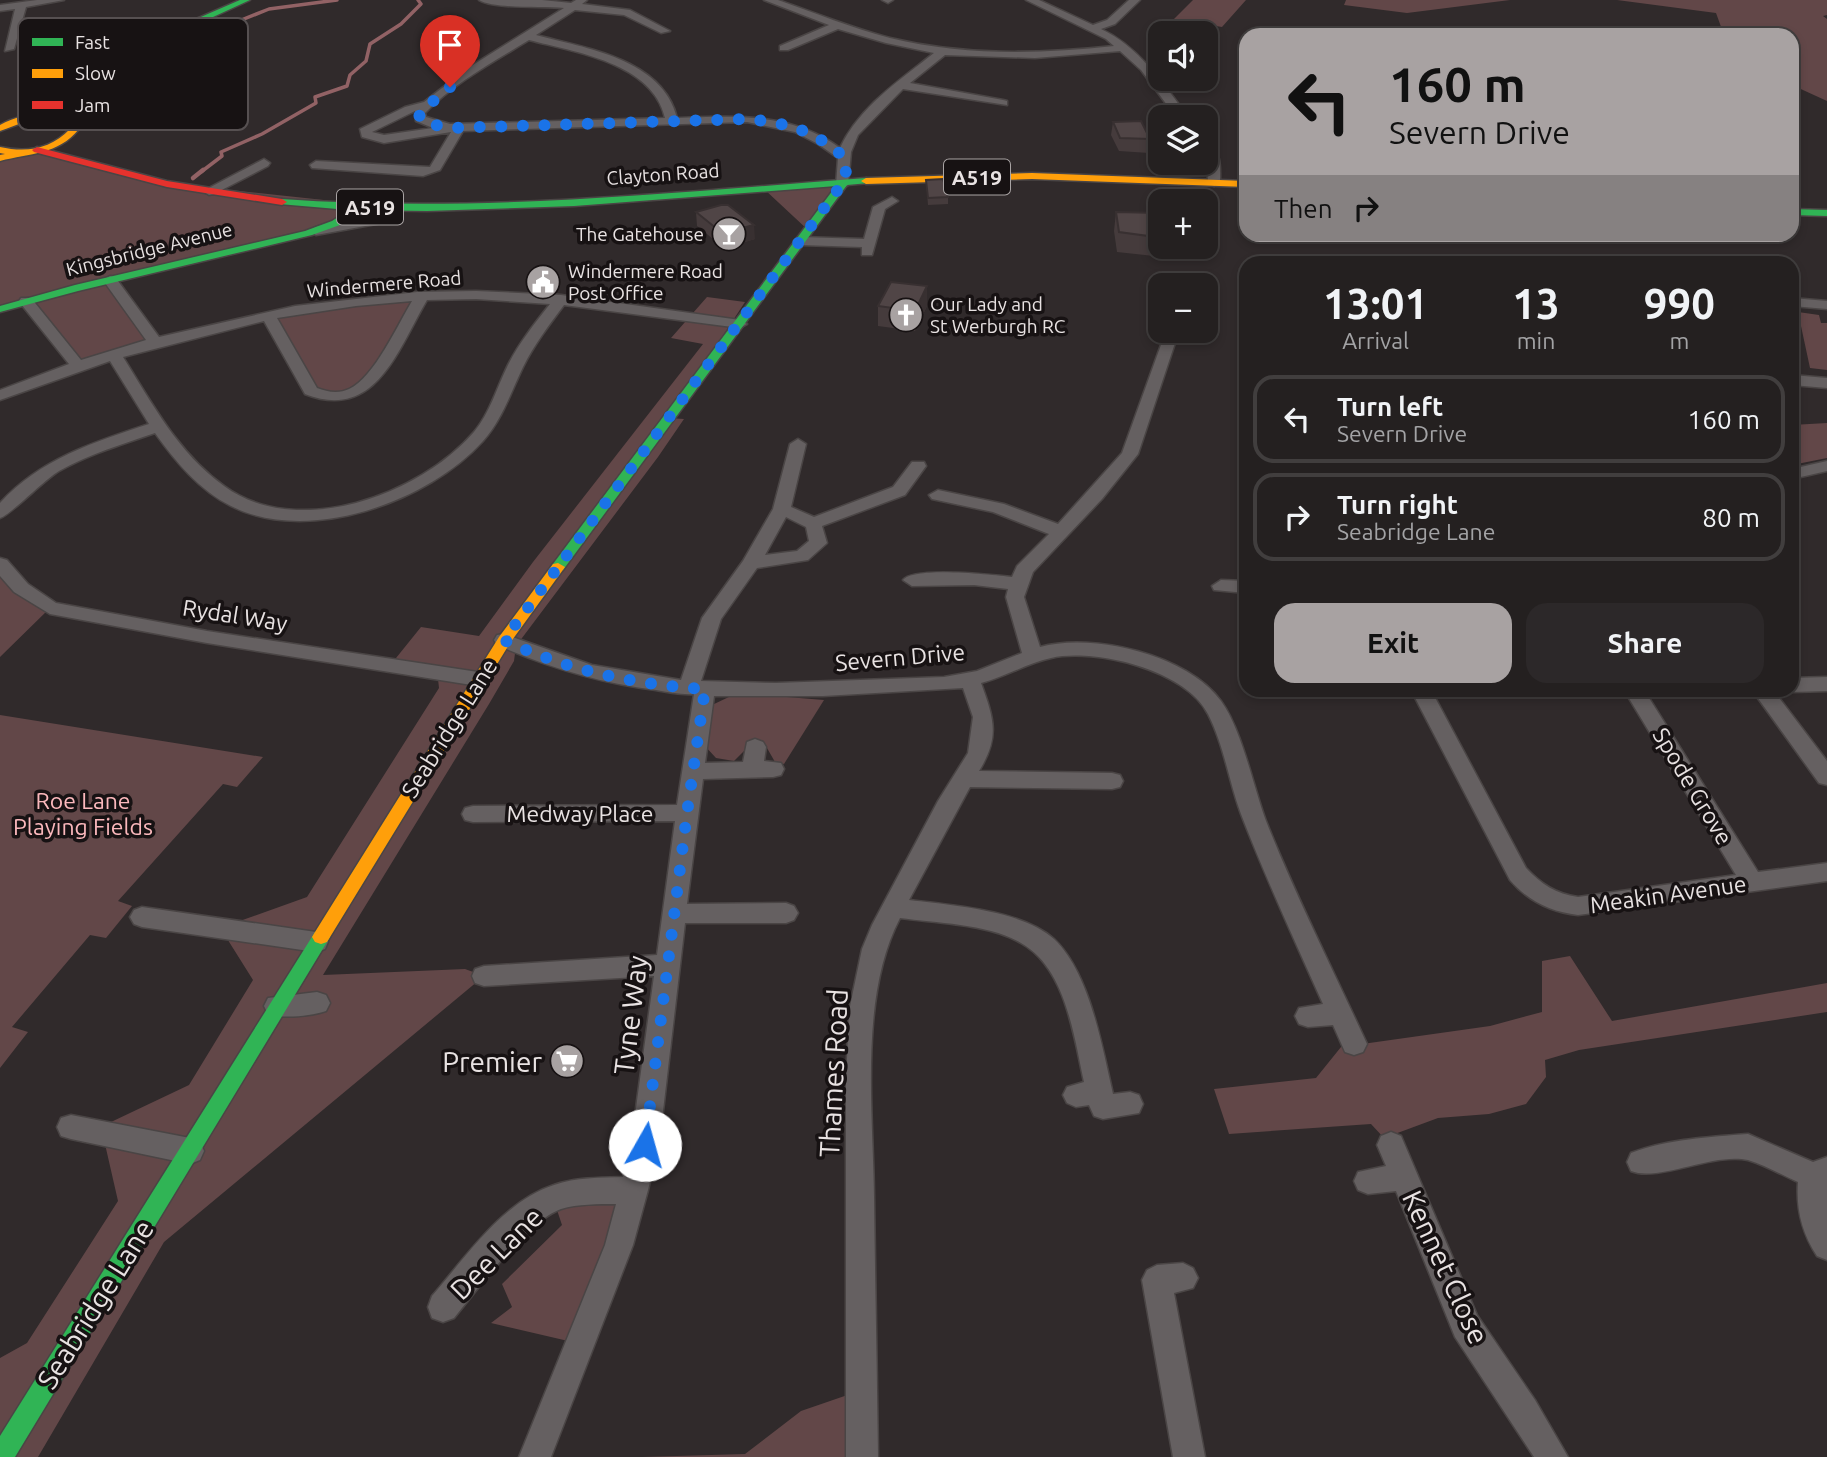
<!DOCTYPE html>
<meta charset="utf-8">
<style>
body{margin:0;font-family:Ubuntu,sans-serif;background:#2c2829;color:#f1f3f6;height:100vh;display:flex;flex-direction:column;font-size:26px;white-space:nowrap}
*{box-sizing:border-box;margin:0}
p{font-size:23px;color:#a3a3a5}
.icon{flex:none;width:38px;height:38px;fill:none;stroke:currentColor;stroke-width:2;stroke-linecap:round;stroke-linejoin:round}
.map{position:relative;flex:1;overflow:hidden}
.details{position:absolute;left:1239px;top:256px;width:560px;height:441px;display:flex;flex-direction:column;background:#242020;border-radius:21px;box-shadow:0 4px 10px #0003,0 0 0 2px #413e3e}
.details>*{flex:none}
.hud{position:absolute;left:1239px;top:28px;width:560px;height:214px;border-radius:21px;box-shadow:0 4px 10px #0003,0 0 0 2px #413e3e;background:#a8a2a2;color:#111;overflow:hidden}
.tools{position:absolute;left:1148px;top:21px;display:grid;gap:14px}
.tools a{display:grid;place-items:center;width:70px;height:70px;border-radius:14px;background:#242020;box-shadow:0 4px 10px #0003,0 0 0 2px #413e3e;font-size:35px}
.pin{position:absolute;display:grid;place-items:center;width:60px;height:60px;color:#fff;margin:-72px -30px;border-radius:50% 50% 50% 0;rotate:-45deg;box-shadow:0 0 7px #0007}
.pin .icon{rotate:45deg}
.me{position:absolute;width:77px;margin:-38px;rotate:7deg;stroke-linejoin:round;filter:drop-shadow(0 0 5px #0008)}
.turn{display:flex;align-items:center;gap:24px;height:147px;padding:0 35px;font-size:32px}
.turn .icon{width:91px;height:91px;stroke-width:2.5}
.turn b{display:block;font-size:49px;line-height:60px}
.then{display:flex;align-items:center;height:66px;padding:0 35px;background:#0003;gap:14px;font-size:26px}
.eta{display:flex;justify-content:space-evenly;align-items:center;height:119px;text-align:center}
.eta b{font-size:42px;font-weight:700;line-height:49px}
.button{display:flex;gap:14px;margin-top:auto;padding:14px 35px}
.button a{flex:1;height:80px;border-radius:21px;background:#a8a2a2;color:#111;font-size:28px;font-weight:700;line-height:80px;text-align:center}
.button a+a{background:#2c2829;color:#f1f3f6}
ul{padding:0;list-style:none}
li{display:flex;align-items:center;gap:21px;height:88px;margin:0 14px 10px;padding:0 21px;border:4px solid #413e3e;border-radius:21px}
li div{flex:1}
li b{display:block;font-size:26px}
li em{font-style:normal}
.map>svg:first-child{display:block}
</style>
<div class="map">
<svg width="1827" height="1457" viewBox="0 0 1827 1457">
<rect width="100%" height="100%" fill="#302a2b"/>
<!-- green -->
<path fill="#624748" d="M1193,0H1246L1222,27L1174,19Z
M1346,0H1510L1407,13L1344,5Z
M1617,0H1827V15L1823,16L1827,19V101L1792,85V35H1724L1716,13Z
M37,150L164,183L398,208L393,217L111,280L156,343L78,366L26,302L0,309V158Z
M842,185L808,230L764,189Z
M422,297L371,377L342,397L311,391L268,316Z
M707,297L745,302L669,418L684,419L658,457L516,646L514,661L489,704L323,975L465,969L484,976L164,1242L38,1457H0V1358L27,1343L118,1201L102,1131L111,1122L189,1085L253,980L226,937L234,923L307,897L439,688L437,670L392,663L421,627L479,636L533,562L703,344L671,338Z
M1798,312L1819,315L1821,323H1827V370L1810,368Z
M1827,423V458L1792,465V425Z
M0,562L50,608L0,657Z
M761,695L824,700L784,764L775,762L763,741L756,739L734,761L716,758L704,745L712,705L731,696Z
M0,715L263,757L237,787L223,784L118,901L132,906L106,938L90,935L12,1027L28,1032L0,1068Z
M1570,956L1612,1021L1827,983V1012L1579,1050L1545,1060L1546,1077L1526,1104L1489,1114L1438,1118L1384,1138L1371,1124L1229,1134L1214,1089L1316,1078L1341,1047L1490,1026L1542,1012V961Z
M634,1190L581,1344L491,1323L512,1307L502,1284L562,1225L553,1198Z
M862,1390V1457H642L745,1454L801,1411Z"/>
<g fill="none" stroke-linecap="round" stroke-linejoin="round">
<!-- stream-far1 -->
<path stroke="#926265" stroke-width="3.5" d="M214,31L269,9L337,0
M201,172L222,156L221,152L262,134L316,103L315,97L347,86L350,75L366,61L370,44L401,24L421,4L418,0"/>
<!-- stream -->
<path stroke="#926265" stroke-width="4.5" d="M193,178L203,170"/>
<!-- street casing -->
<g stroke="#4a4545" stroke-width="3">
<path id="street" d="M37,0H64L26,7L14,49L5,51L15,9L0,11V5Z
M479,0H542L571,3L576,0H587L582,4L630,10L670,31L661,33L624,15L575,10L536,35C585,48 663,59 677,118C735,116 791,112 840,148C859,107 900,80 934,53L886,43L838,29L788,50H780V46L829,25L764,0H778C815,13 852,28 890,38C964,56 1039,54 1114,46L1106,39L1026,0H1039L1093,25L1107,20L1129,0H1140L1115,24L1101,29C1138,46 1164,84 1188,117H1176L1141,70L1120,51L1035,58L945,55L910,83L1003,100L1007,101V105L903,89L858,135L851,152L848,185L842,189L836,185L838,158L818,144L795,132L747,122L463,131L440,170L423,176L312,168L310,165L316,161L430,167L451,132L384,143L362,137L360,129L405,107L424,102L468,68L564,8C543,6 493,9 479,0ZM529,40C575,52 653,63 665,118L450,124L426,117L425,113C454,83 493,62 529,40ZM415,111L416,121L433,128L384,135L372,132Z
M882,0H893L888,3Z
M130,52L218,55L223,58L218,61L126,57V53Z
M90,82L164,87V91L149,106L159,107L189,98L195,101C181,111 149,119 134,109L151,92L86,87L84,85Z
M1206,143C1222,151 1220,166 1220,182L1214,186L1208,182Z
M264,159L270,163L268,166L214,194L209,195L203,191Z
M892,197L898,201L885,209L872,255H862V247L801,245L794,241L801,237L864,239L873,207Z
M393,213L400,217L398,220L316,235L309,231L316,227Z
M110,276L115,277L159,337L295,306L417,292L476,291L561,295L740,320L747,324L740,328L564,305C549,325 534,345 523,367C511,392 502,420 483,441C428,502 308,545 231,506C199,490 175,461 155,433C123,444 89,454 59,471C44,480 9,516 0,518V503C40,459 94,442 149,424L110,361L0,400V390L69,364L21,304L19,301L21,298H31L81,360L146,340L103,280ZM476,299L550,304C535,323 519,343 508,365C497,387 490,413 474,432C420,495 297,540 224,486C178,453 152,403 123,357L264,321L305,394C376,422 398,349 427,300ZM412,301C398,324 374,378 349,389C339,394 327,392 317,388L277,318L356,306Z
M1792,298L1827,301V309L1792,306Z
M1166,331H1176L1178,334L1138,454L1102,499L1033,572L1024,597L1040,647C1093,632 1188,655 1221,701C1242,730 1253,786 1266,821C1296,897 1333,970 1367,1044L1363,1052L1354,1055L1345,1052L1333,1025L1308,1027L1299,1024L1295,1016L1299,1008L1323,1004C1295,941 1266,879 1241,814C1229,782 1224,745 1208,714C1186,670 1095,648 1051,658C1027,663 1005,677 981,683C994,719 1000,737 979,771L1112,773L1120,775L1123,781L1120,787L1112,789L970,787L909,900C950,905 1022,910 1054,939C1090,973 1102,1047 1113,1094L1130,1092L1139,1095L1143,1104L1139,1113L1103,1119L1094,1116L1089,1105L1076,1107L1067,1103L1063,1095L1067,1087L1084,1082C1074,1037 1066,968 1021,943C990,924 936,923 900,918C859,996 873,1110 874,1196C875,1283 877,1370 878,1457H846V1082L849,1011L862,949L872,925L938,801L968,753L973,717L963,688L823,696H714L705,763L743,762L747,742L755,739L763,742L766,747L764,761L781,763L784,769L781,775L773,777L703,779L687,904L786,903L794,906L798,913L794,920L786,923H685L659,1145L648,1190L633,1245L551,1457H519L605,1245L616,1204C598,1204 578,1204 561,1209C527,1221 478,1289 454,1318L443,1322L432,1318L428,1307L432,1296C466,1257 502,1202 554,1185C576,1177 600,1178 623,1177L631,1145L654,976L484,986L475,983L472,976L475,969L484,966L657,955L675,821L473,822L465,820L462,814L465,808L473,806L677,805L694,694C682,695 668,692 656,690C600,683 548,667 497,645L494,640L497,635L504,634L592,665L681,680L702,618L743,561L773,509L790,444L798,439L806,444L791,507L814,517L893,487L912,462H924L926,466L905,495L822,526L827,543L808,560L757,568L721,619L701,681L776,683L944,677L977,671L1022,653L1006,597L1008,589L974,585L912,586L903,580C914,566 993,575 1012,577L1017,566L1049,534L993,512L932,499L929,495L938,490L1004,504L1058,524L1122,453ZM786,517L806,527L809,541L797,551L765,555Z
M1792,375L1827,378V388L1792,385Z
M1827,461V471L1792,479V469Z
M0,558L7,560L28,584L56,603L207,631L478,672L485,674L488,679L485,684L478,686L207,643L50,614L14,592L0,576Z
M1221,580L1246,581V593L1214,590L1212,586Z
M1827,677V691L1792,692L1785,690H1792V678Z
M1411,690H1431L1526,868C1541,884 1556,894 1578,897L1736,875L1624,690H1644L1758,872L1827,863V881L1578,915C1551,912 1528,901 1510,880Z
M1752,690H1773L1827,761V785L1819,783Z
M142,907L316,932L325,935L328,942L325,949L316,952L142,927L134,924L130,917L134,910Z
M317,992L326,995L330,1003L326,1011C310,1016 284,1019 268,1014L264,1006L268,998Z
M71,1115L190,1138L200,1142L204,1151L200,1160L190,1164L71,1139L61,1136L57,1127L61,1118Z
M1391,1132L1401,1136L1477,1315L1535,1400L1568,1457H1534L1455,1337L1396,1191L1368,1194L1358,1190L1354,1181L1358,1172L1386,1166L1377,1145L1381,1136Z
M1748,1134L1813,1162L1827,1157V1260L1817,1256C1802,1233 1796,1210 1798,1182C1782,1175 1765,1165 1748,1160C1714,1152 1659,1182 1631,1171L1627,1162L1631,1153C1668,1139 1709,1137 1748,1134Z
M1183,1263L1193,1268L1198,1278L1193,1288L1174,1293L1205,1457H1173L1142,1280L1147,1270L1157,1265Z"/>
</g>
<!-- fast casing -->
<g stroke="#4a4545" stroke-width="3">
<path id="fast" d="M240,0H250L163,40L75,99L34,118L27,116L69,95L157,36Z
M866,178L869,179V183L847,185L563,570L558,571L551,567L553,564L836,186L574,206L427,211L361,210L340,225L312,235L78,291L0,312V306L75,285L305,231L332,221L349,210L279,204L277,202L282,199C478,213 670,193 866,178Z
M1792,209L1827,210V216L1792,215Z
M321,930L327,932L330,937L327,942L15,1457H0V1436L315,932Z"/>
</g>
<!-- slow casing -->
<g stroke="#4a4545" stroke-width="3">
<path id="slow" d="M44,113L75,118L79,129C58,155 30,153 0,161V155L5,154L0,153V147C27,153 51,149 70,129L68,122C42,114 24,122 0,131V125C14,117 29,114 44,113Z
M1032,173L1246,181V187L1032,179L866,184L861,181L866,178Z
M558,563L565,567L510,643L327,942L321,944L315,942L312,937L315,932L499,637L553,564Z"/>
</g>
<!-- jam casing -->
<g stroke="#4a4545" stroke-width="3">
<path id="jam" d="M37,147L167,181L282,199L287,202L282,205L167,187L34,152L32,150Z"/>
</g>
<!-- street -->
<use href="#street" fill="#656061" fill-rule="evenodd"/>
<!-- fast -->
<use href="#fast" fill="#30b455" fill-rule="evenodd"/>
<!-- slow -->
<use href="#slow" fill="#ff9f0a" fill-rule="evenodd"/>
<!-- jam -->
<use href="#jam" fill="#e5322d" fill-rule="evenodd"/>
</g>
<!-- wall -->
<path fill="#453b3c" d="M1113,122L1147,133L1148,127L1160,126V162H1158L1150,146L1149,153L1119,151L1111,135Z
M926,180L948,197V204L928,205Z
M1180,189L1204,201H1178Z
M696,212L755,239L724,248L697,226Z
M1116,212L1160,213V247H1201L1194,248L1193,251L1184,253L1154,252V256L1117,252L1114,231Z
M878,306H927L915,331L878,326Z"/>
<!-- shaded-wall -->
<path fill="#383031" d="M754,225L755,239L724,248L722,233Z
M1206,227H1209L1206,246Z
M1185,247H1201L1194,248L1193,251L1184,253Z
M927,286V306L915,331V311Z"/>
<!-- building -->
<path fill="#504546" stroke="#383031" stroke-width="2" d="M1141,121L1150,139L1120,138L1113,122Z
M1160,126V148L1159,149L1148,127Z
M943,179L948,197L928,198L926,180Z
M1180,189H1202L1204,201H1183Z
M721,205H728L754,225L722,233L696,212Z
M1206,209L1209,227H1206Z
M1116,212L1160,213V233H1156V237L1119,232Z
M891,282L927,286L915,311L878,306Z"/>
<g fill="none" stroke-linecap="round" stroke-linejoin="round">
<!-- route -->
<path stroke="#1a73e8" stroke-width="12" stroke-dasharray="0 21.6" d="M450,87L419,113L420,119L426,123L450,128L747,119C787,123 814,130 845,158L846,171L842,184L504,640C565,670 637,685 705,689L687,813L645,1145"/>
</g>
<!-- icons -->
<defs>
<g id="bar-disc" transform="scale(1.75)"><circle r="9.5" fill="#a8a2a2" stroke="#171213"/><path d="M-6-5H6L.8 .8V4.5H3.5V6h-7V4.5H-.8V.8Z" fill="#fff"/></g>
<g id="civic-disc" transform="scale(1.75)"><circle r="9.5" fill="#a8a2a2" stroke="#171213"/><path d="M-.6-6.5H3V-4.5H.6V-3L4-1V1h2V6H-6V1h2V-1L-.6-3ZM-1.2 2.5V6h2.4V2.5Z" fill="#fff"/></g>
<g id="church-disc" transform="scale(1.75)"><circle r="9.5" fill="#a8a2a2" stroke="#171213"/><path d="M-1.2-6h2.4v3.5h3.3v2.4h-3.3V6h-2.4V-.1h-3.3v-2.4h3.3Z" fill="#fff"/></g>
<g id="supermarket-disc" transform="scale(1.75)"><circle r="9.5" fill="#a8a2a2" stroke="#171213"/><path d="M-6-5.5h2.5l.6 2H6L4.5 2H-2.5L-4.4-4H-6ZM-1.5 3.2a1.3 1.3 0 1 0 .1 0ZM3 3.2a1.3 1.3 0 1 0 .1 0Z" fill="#fff"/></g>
</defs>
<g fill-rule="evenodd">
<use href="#bar-disc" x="729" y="234"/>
<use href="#civic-disc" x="543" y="282"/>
<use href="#church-disc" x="906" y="315"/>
<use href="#supermarket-disc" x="567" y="1061"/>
</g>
<g text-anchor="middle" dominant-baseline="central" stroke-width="7" stroke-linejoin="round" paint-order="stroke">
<!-- far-street labels -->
<g font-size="19" fill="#e8e2e2" stroke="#171213">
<text transform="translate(663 174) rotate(-4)">Clayton Road</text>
<text transform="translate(149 249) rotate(-14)">Kingsbridge Avenue</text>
<text transform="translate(384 284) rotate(-5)">Windermere Road</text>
</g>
<!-- far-poi labels -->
<g font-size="19" fill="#e8e2e2" stroke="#171213" text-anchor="start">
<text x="704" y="234" text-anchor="end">The Gatehouse</text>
<text x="568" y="271">Windermere Road<tspan x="568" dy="22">Post Office</tspan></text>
<text x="930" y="304">Our Lady and<tspan x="930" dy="22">St Werburgh RC</tspan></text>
</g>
<!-- shield labels -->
<g fill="#171213" stroke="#a9a4a4" stroke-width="2">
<rect x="944" y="159.5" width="66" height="35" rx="5"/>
<rect x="337" y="189.5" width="66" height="35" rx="5"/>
</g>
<g font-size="21" font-weight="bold" fill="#e8e2e2">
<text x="977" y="177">A519</text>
<text x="370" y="207">A519</text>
</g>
<!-- street labels -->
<g font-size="23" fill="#e8e2e2" stroke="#171213">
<text transform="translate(235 615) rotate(9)">Rydal Way</text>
<text transform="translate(900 657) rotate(-5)">Severn Drive</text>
<text transform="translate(449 728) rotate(-58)">Seabridge Lane</text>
<text transform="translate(1693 786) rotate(59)">Spode Grove</text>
<text x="580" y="813">Medway Place</text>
<text transform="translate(1668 894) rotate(-8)">Meakin Avenue</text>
</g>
<!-- park labels -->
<g font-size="23" fill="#fbb8bc" stroke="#171213">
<text x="83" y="800">Roe Lane<tspan x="83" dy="26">Playing Fields</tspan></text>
</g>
<!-- near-street labels -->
<g font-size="28" fill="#e8e2e2" stroke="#171213">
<text transform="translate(630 1015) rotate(-83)">Tyne Way</text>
<text transform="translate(833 1073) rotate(-87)">Thames Road</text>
<text transform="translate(496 1253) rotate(-45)">Dee Lane</text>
<text transform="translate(1446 1267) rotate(65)">Kennet Close</text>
<text transform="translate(95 1304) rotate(-58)">Seabridge Lane</text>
</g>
<!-- near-poi labels -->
<g font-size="28" fill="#e8e2e2" stroke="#171213" text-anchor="end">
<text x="542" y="1061">Premier</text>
</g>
</g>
<!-- legend -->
<rect x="18" y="18" width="230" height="112" rx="10" fill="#171213" stroke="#565051" stroke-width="2"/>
<rect x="32" y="38" width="31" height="8" fill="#30b455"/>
<rect x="32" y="69" width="31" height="9" fill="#ff9f0a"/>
<rect x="32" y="101" width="31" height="8" fill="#e5322d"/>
<g font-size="19" fill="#e8e2e2">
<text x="75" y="49">Fast</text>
<text x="75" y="80">Slow</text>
<text x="75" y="112">Jam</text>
</g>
</svg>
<div class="tools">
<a><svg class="icon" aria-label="sound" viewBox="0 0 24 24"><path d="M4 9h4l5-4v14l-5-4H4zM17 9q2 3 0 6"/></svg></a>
<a><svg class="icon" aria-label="layers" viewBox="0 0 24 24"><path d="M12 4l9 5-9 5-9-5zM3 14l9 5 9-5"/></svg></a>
<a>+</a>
<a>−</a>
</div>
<div class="pin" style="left:450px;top:87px;background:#d93025"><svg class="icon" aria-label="arrive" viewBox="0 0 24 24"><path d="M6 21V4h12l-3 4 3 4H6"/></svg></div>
<svg class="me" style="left:645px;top:1145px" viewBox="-20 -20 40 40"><circle r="19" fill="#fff"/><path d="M0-13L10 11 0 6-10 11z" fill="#1a73e8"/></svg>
<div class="hud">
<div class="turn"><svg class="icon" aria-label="left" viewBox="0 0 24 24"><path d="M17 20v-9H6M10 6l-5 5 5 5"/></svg><div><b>160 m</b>Severn Drive</div></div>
<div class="then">Then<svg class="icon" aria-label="right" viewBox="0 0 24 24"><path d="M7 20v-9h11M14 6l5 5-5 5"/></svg></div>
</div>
<section class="details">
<div class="eta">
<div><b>13:01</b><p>Arrival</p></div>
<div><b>13</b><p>min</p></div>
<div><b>990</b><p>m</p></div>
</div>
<ul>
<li><svg class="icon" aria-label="left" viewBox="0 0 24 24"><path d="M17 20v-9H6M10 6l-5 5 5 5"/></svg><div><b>Turn left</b><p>Severn Drive</p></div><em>160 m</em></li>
<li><svg class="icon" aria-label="right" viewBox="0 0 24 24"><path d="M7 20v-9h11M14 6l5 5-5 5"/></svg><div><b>Turn right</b><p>Seabridge Lane</p></div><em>80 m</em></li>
</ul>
<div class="button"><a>Exit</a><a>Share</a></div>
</section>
</div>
